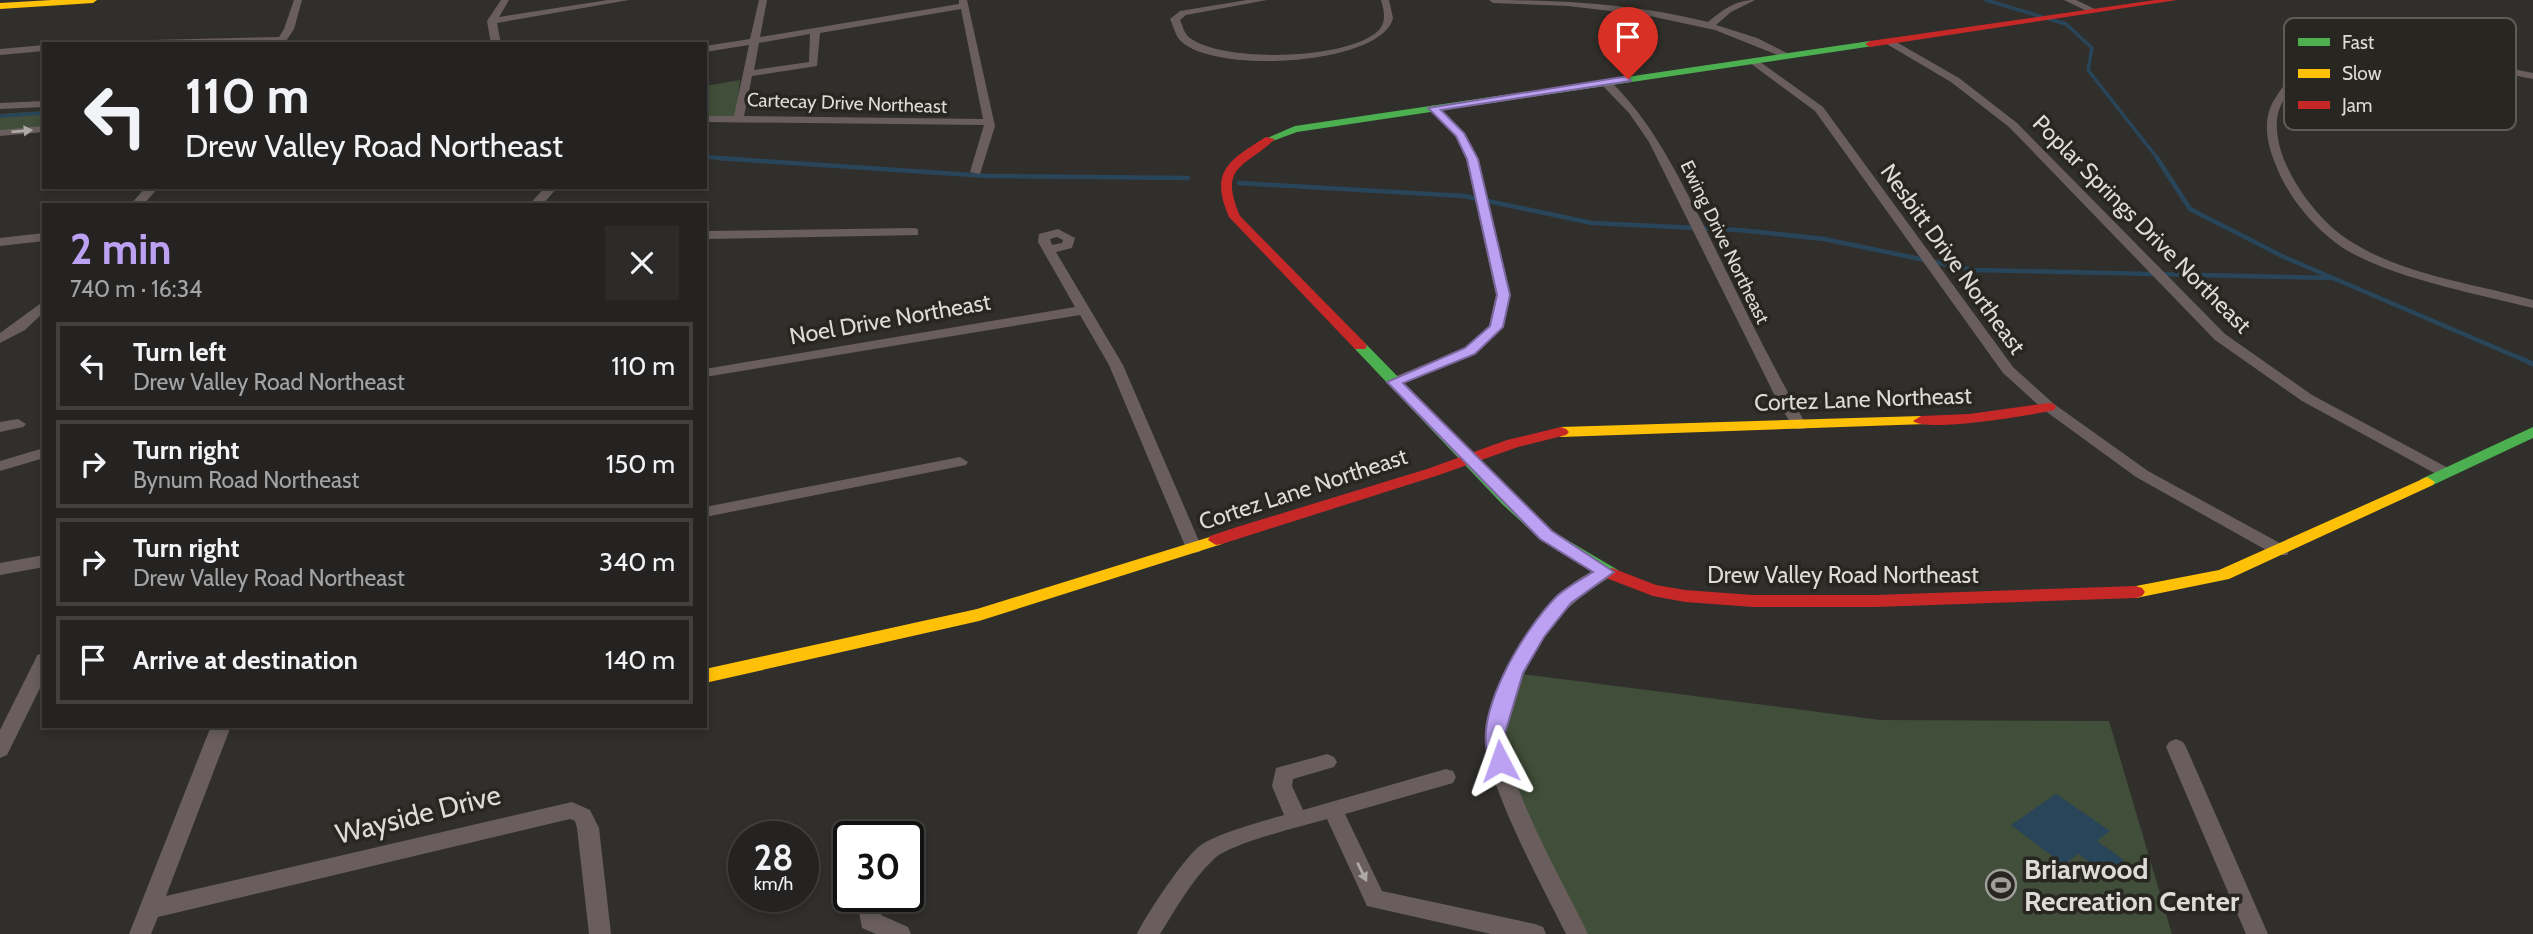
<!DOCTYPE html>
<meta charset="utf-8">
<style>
body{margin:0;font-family:Cabin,sans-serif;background:#2c2b2a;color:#f1f3f6;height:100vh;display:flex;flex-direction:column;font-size:26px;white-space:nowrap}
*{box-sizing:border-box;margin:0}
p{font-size:23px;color:#a3a4a5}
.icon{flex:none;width:38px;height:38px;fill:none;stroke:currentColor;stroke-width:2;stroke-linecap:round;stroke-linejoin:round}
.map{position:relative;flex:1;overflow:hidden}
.panel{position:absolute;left:42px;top:203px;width:665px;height:525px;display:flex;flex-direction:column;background:#242321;border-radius:0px;box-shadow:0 4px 10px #0003,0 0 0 2px #41403f}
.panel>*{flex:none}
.banner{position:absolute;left:42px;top:42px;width:665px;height:147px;border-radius:0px;box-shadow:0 4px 10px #0003,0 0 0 2px #41403f;background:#242321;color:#f1f3f6;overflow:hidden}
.speed{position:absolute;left:728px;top:821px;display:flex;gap:14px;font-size:35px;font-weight:700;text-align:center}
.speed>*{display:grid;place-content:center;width:91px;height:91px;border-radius:50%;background:#242321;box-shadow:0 4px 10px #0003,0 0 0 2px #41403f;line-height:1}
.speed small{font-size:18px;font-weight:400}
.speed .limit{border:4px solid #111;border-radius:10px;background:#fff;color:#111}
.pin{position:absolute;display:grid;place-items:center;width:60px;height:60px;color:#fff;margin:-72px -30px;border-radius:50% 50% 50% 0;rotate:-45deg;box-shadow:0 0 7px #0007}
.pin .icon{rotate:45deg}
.me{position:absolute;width:77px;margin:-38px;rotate:356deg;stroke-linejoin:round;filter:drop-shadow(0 0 5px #0008)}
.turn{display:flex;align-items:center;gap:24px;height:147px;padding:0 28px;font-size:32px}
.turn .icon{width:91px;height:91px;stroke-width:2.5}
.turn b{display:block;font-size:49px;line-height:60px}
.round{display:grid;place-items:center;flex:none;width:74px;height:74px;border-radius:0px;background:#2c2b2a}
.overview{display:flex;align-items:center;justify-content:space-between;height:119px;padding:0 28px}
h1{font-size:42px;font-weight:800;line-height:52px;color:#bca0f2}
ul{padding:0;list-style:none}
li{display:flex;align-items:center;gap:21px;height:88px;margin:0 14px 10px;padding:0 14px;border:4px solid #41403f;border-radius:0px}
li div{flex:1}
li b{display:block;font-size:26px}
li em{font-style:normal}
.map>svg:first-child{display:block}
</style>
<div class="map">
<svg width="2533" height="934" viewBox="0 0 2533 934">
<rect width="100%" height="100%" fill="#302f2c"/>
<!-- green -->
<path fill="#414e39" d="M740,80L736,116L705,117V86Z
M44,111V130L0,135V114Z
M1523,674L1880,720L2109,721L2172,934H1585L1490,748Z"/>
<!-- water -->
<path fill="#29455a" d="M2056,794L2110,831L2097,841L2124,860L2107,874L2078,854L2064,865L2011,825Z"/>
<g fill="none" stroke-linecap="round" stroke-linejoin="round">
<!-- stream-far2 -->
<path stroke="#29455a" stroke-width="3.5" d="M1986,0L2066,24L2092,48L2088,70L2158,159
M0,116L44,113
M705,157L742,159"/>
<!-- stream-far1 -->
<path stroke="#29455a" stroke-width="4.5" d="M716,158L987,176L1188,178
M2157,158L2190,209L2284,257L2524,360
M1239,183L1464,196L1592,223L1739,230L1824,239L1973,270L2332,278"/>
<!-- stream -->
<path stroke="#29455a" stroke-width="5" d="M2520,358L2533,364"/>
<!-- street -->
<path fill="#695e5d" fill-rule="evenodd" d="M294,0H302L294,29L284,44H103L108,41L279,37L284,29Z
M501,0H509L499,17L608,0H629L497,23L501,44H491L487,21Z
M759,0H767L760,37L959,4V0H967L995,126L980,174L970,172L984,125L705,122V116H734L749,45L705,52V46L750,39ZM961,9L983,119L744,116L752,76L817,66L820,33ZM810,34L809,62L754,70L759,43Z
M1247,0H1267L1186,15L1180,20C1183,26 1184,34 1190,38C1224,63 1347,60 1378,31C1387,22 1384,10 1381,0H1389L1393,18C1382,66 1208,75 1179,39C1175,34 1173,25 1170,19L1180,11Z
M1489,0C1563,0 1635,4 1708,22C1723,10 1735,0 1755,0L1731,12L1716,25L1757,38L1793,56L1785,58L1715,30L1645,15L1568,6L1493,3Z
M2064,0H2076L2099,11L2091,13Z
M1885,39H1891L1959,78L2017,123L2225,334L2312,395L2450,469L2452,472L2450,475H2438L2302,401L2215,340L2009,127L1951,82L1885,43Z
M44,45V51L0,55V49Z
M2364,46C2421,48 2477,62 2533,73V79C2477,68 2395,43 2339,53C2324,57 2312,69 2301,80C2292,88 2283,98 2279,110C2266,153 2313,217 2347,239C2401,275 2472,283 2533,300V308C2478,294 2380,276 2336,243C2310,224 2286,193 2275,163C2266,141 2262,117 2276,97C2298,62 2324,48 2364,46Z
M1750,59H1756L1823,107L2013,367L2054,404L2148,471L2287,547L2289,551L2287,555H2275L2136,477L2044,410L2003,373L1815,111L1750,63Z
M1601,80H1609C1651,120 1675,170 1702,222C1736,290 1768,360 1807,426L1804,429H1794L1777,400L1649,142L1629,113L1601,84Z
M44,101V107L0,109V103Z
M1433,105L1465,133L1478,159L1510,295L1503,327L1475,354L1394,386L1387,382L1389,379L1465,348L1489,326L1496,295L1466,159L1456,136L1428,108Z
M44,126V132L0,136V130Z
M146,187H159L143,205H130Z
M545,187H558L542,205H529Z
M914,228L918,229V235L705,239V231Z
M1058,229L1075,238L1072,248L1056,252L1123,365L1202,548L1200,552L1194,553L1186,548L1109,365L1080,315L705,377V369L1075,307L1038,242L1039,234ZM1057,237L1063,240L1062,243L1052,245L1050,239Z
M44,233V241L0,246V238Z
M44,301V312L25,330L0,343V333Z
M18,419L26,424L23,427L0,432V422Z
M44,448V458L0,471V461Z
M960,457L968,462L966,465L705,517V507Z
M44,555V567L0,575V563Z
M1606,566L1612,568L1615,572L1612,576C1570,602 1549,622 1527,668C1517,687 1505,711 1505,733C1504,781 1566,887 1588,934H1566C1544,889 1482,778 1485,732C1488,697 1511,659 1530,630C1548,604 1574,575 1606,566Z
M44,653V680L7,755L0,758V730L35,660L37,655Z
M211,726H231L166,896L572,802L590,810L599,828L611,934H589L577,828L575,821L570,819L158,917L151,934H129Z
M2176,739L2183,742L2186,747L2268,934H2246L2166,747L2169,742Z
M1327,754L1334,757L1337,762L1334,767L1293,779L1292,786L1303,810L1446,769L1453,771L1456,777L1453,783L1345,814L1382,891L1535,924L1543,927L1546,934H1491L1367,906L1327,819C1303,826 1231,843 1214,859C1192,879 1176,909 1160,934H1137C1146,915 1185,856 1201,845C1218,833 1263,821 1284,815L1272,786L1276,768Z
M856,896H878L881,915L908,927L911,934H876L862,928Z"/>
<!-- fast -->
<path fill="#4caf50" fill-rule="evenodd" d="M1870,41L1875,44L1873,46L1297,132L1270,142L1265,139L1295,126Z
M1360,342L1365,343L1514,496L1552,531L1618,570L1621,574L1618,578H1606L1540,539L1502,504L1355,349L1353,346Z
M2533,427V438L2433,485H2421L2419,482L2421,479Z"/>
<!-- slow -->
<path fill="#ffc107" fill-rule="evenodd" d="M52,0H97L93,3L0,9V3Z
M1921,416L1926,418L1929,421L1926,424L1561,437L1553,432L1561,427Z
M2427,477L2435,482L2433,485L2229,579L2136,598L2130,596L2127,592L2130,588L2136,586L2219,570Z
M1216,535L1224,540L1222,544L979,621L705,683V669L977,609Z"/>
<!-- jam -->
<path fill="#c62828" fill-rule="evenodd" d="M2155,0H2177L1870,47L1865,44L1870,41Z
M1266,137L1275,139C1245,168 1218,165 1240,216L1365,343L1367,346L1365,349H1355L1229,217C1209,171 1229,160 1266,137Z
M2049,403L2054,404L2056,407L2054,410C2033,415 1926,433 1913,421L1921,416L1969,414Z
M1561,427L1566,429L1569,432L1566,435L1518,447L1439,475L1222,544L1216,545L1208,540L1210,536L1237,527L1427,469L1507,440Z
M1612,568L1656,585L1685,590L1753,595H1875L2136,586L2142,588L2145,592L2142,596L2136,598L1875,607H1753L1685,602L1653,596L1606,578L1603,574L1606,570Z"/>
</g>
<!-- one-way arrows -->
<defs><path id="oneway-solid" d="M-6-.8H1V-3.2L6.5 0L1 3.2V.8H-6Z" transform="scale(1.75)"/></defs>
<g fill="#aea9a6">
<use href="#oneway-solid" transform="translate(22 131) rotate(-5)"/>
<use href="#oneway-solid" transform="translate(1362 872) rotate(64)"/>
</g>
<!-- route -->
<path fill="#bca0f2" stroke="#7a689d" stroke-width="2" d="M1628,76L1631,81L1441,110L1464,133L1478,159L1510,295L1503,327L1475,354L1403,383L1552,531L1614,572L1571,603L1544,637L1523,673L1505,733L1510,761L1507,766H1492C1467,720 1524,629 1557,596C1567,587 1582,579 1593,572L1540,539L1387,382L1465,348L1490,326L1497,295L1467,159L1456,136L1428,108Z"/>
<!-- icons -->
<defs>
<g id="stadium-ring" transform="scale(1.575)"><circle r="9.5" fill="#282620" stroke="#a09f9b" stroke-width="1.5"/><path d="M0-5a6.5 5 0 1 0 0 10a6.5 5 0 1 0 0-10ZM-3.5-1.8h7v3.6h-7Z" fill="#a09f9b"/></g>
</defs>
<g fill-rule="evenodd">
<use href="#stadium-ring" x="2001" y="885"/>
</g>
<g text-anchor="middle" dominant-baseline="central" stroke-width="7" stroke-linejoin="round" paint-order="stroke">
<!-- far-street labels -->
<g font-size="19" fill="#dcdbd7" stroke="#282620">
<text transform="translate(847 103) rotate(2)">Cartecay Drive Northeast</text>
<text transform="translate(1725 242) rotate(64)">Ewing Drive Northeast</text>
</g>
<!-- street labels -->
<g font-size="23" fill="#dcdbd7" stroke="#282620">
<text transform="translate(2142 224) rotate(45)">Poplar Springs Drive Northeast</text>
<text transform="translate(1953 259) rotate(54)">Nesbitt Drive Northeast</text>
<text transform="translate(890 319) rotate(-10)">Noel Drive Northeast</text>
<text transform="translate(1863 399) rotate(-2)">Cortez Lane Northeast</text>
<text transform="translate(1303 489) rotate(-18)">Cortez Lane Northeast</text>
<text x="1843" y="575">Drew Valley Road Northeast</text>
</g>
<!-- near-street labels -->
<g font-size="28" fill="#dcdbd7" stroke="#282620">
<text transform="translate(418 814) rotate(-14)">Wayside Drive</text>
</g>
<!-- near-poi labels -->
<g font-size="28" font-weight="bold" fill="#dcdbd7" stroke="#282620" text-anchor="start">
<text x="2024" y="869">Briarwood<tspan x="2024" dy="32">Recreation Center</tspan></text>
</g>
</g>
<!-- legend -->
<rect x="2284" y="18" width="232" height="112" rx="10" fill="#282620" stroke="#5e5c57" stroke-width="2"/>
<rect x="2298" y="38" width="32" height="8" fill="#4caf50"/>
<rect x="2298" y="69" width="32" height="9" fill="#ffc107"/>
<rect x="2298" y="101" width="32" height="8" fill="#c62828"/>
<g font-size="19" fill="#dcdbd7">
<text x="2342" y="49">Fast</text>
<text x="2342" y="80">Slow</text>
<text x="2342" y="112">Jam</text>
</g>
</svg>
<div class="speed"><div>28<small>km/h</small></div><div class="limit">30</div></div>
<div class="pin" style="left:1628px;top:79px;background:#d93025"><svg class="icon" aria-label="arrive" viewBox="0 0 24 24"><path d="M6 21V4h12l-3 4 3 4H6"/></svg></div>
<svg class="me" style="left:1500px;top:761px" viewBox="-20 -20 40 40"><path d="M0-17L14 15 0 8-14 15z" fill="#bca0f2" stroke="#fff" stroke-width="4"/></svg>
<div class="banner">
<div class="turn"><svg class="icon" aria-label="left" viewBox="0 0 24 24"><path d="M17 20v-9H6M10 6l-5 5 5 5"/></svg><div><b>110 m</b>Drew Valley Road Northeast</div></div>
</div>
<section class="panel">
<div class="overview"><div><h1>2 min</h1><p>740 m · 16:34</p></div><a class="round"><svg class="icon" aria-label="close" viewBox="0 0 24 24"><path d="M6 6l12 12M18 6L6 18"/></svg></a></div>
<ul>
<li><svg class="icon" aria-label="left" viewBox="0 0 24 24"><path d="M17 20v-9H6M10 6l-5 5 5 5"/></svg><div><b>Turn left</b><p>Drew Valley Road Northeast</p></div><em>110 m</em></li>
<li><svg class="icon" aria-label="right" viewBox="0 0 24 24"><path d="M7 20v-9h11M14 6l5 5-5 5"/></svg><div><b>Turn right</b><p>Bynum Road Northeast</p></div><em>150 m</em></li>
<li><svg class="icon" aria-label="right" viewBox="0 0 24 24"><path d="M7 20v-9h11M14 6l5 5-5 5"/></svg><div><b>Turn right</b><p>Drew Valley Road Northeast</p></div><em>340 m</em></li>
<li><svg class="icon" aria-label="arrive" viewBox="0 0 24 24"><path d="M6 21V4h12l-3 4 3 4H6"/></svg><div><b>Arrive at destination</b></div><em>140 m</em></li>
</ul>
</section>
</div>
